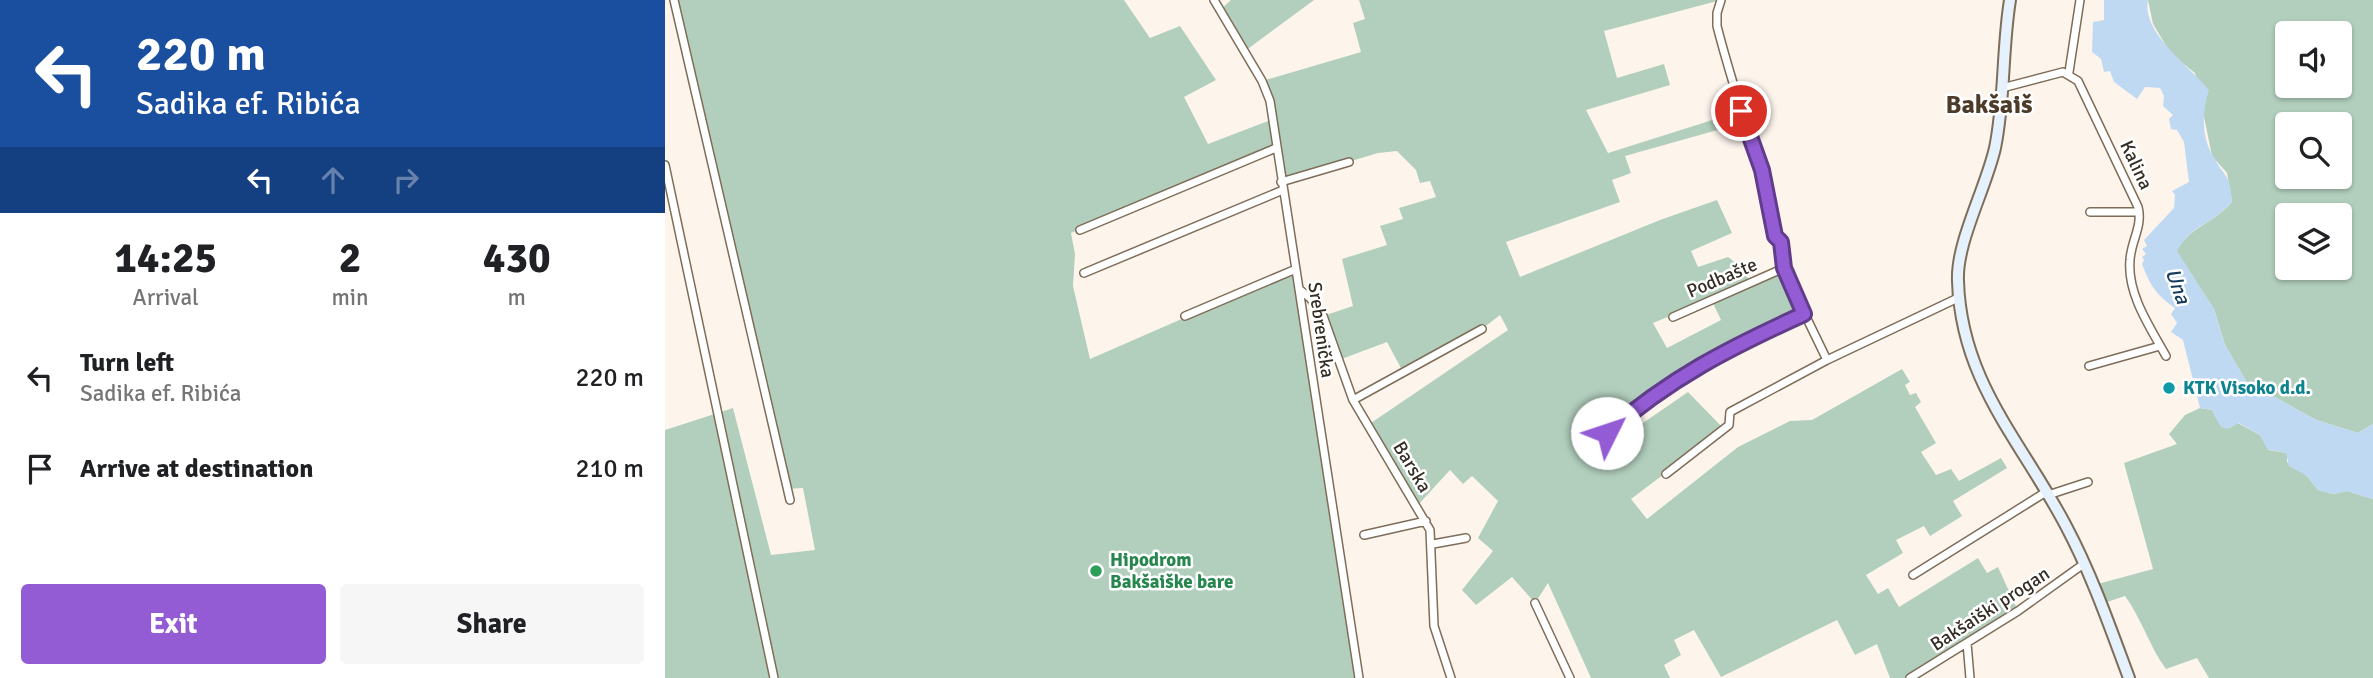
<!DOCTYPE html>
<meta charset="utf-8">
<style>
body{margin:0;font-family:Signika,sans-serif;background:#f6f6f6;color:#202124;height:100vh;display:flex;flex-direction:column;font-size:26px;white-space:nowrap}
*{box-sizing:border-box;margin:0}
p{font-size:23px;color:#757577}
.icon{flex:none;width:38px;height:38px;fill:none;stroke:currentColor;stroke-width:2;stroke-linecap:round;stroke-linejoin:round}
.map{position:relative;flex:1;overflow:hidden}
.drawer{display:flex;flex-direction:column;background:#fff;width:665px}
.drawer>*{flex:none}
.top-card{background:#1a4fa0;color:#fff;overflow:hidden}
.controls{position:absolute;left:1610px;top:21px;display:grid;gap:14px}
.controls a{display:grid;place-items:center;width:77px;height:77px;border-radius:7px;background:#fff;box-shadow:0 2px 5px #0004;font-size:35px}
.pin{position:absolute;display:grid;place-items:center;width:60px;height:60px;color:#fff;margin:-30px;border:4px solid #fff;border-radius:50%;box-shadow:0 2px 7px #0007}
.me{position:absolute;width:77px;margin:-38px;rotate:49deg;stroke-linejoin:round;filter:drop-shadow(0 0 5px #0008)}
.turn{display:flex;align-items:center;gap:24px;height:147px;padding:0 21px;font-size:32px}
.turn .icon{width:91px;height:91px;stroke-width:2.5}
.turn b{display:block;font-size:49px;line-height:60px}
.lanes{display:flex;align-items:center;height:66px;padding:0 21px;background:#0003;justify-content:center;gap:35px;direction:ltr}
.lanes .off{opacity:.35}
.eta{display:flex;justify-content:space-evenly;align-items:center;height:119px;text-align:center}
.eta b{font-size:42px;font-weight:700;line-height:49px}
.action{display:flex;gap:14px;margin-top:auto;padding:14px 21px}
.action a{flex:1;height:80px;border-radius:7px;background:#945cd4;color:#fff;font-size:28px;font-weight:700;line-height:80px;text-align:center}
.action a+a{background:#f6f6f6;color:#202124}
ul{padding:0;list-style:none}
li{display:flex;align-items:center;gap:21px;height:91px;padding:0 21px}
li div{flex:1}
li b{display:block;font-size:26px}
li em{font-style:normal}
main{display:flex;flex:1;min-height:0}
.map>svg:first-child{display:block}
</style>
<main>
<section class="drawer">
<div class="top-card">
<div class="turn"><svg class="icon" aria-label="left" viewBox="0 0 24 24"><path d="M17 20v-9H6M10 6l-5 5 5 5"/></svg><div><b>220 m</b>Sadika ef. Ribića</div></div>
<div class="lanes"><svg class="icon" aria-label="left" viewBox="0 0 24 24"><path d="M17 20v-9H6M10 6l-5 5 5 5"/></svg><svg class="icon off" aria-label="ahead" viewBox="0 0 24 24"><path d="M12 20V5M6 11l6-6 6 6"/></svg><svg class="icon off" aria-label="right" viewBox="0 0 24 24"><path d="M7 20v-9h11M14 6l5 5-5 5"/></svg></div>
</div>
<div class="eta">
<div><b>14:25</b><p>Arrival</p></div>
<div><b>2</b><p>min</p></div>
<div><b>430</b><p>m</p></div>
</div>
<ul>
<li><svg class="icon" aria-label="left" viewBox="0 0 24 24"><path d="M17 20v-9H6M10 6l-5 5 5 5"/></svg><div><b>Turn left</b><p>Sadika ef. Ribića</p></div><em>220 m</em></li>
<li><svg class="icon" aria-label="arrive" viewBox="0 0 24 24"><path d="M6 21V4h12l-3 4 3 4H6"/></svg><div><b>Arrive at destination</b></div><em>210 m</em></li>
</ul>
<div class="action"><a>Exit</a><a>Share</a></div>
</section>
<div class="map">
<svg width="1708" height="678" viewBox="0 0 1708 678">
<rect width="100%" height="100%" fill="#fdf5ec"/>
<!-- green -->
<path fill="#b2cfbd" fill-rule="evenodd" d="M11,0H459L485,38L515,26L551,80L519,97L543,144L608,119L597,81L696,52L688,23L700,19L694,0H1056L939,31L952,78L999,64L1005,85L921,110L943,153L1076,111L1081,122L960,156L966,173L947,180L955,202L841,242L855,277L995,220L1052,200L1067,233L1026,251L1033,267L1063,257L1075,266L1086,283L1119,268L1139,314C1060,350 981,390 920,452L933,466L978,423L1023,392L1059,429L966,499L982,519L1073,447L1125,421L1147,420L1237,369L1245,382L1240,385L1245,395L1251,393L1256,402L1250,407L1271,443L1256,452L1271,475L1286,469L1294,481L1336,458L1342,468L1288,501L1297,516L1265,536L1259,526L1231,540L1238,553L1201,575L1213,594L1223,588L1234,607L1313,558L1322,573L1333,567L1353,611L1245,678H1225L1212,644L1190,655L1172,620L1056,677L1029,630L1009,640L1016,655L999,665L1005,678H926L883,583L870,603L847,577L811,605L797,590L828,551L813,538L833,501L807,476L798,484L785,470L752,506L703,425L843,330L835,315L817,329L738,372L722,342L674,360L658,316L688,306L677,259L722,245L715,226L738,219L734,208L771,197L765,181L755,183L751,170L732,151L713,153L616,182L611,148L406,233L410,254L408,286L425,359L631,269L694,678H0V430L68,408L106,555L150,550L138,488L121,489ZM1046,299L1056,320L1002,348L988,323Z
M566,0H649L580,51L555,10Z
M1483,0H1708V424L1693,433L1651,420L1581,381L1560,345L1549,309L1511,251C1527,225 1548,224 1567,202L1562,173L1547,156L1530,73L1506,54L1488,24ZM1622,33H1675V86H1622ZM1622,124H1675V177H1622ZM1622,215H1675V268H1622Z
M1535,408L1547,410L1554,423L1565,428L1571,422L1595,435L1604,450L1622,453V462L1642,476L1653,490L1669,494L1682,491L1708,499V678H1544L1532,658L1501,669C1484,646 1477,619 1460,596L1436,604L1429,585L1488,569L1459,463L1512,444L1504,434L1520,415Z"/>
<!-- water -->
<path fill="#c0d9f2" d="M1439,0H1483C1476,33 1526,67 1544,90C1537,110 1536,137 1548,156C1560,178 1565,173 1567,202C1547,225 1528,223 1512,251L1549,309L1560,345L1581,381L1651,420L1693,433L1708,424V499L1682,491L1669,494L1653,490L1642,476L1624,466L1621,453L1602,449L1595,435L1574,423L1562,429L1556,427L1547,410L1535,408L1518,340L1506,332L1512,323L1506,314L1510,308C1491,295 1485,285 1477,264L1479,260L1477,257L1481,254L1477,249L1482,246L1479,240L1509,208L1510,195L1507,191L1524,182L1519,142L1512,130L1506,129L1504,119L1508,115L1498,106L1499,96L1495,88L1480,87L1472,99L1449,82L1445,71L1439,72L1436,59L1427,52L1428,22L1439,20Z"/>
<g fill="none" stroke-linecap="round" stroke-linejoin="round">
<!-- street casing -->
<g stroke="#7e6d58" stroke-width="10">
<path id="street" d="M9,0L125,500
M549,0L597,81L605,101L694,678
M1056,0L1052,13V26C1070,97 1096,163 1110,236L1116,241L1119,268L1130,294L1162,360L1295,297
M1404,72L1415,0
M1337,88L1398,72L1413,81L1473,207C1478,226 1466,241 1465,260C1462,294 1485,327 1501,356
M0,165L109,678
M616,182L684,162
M1425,212H1474
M415,230L611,148
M419,273L618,190
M634,289L645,298L658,316L688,400L765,530L769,626L786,678
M520,316L631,269
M1008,317L1119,268
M1424,366L1495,346
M688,400L817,329
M942,433C1004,379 1065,347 1139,314
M1001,474L1064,425L1065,412L1162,360
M1383,495L1423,482
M699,535L761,521
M768,544L801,538
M1248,575L1381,492
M870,603L905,678
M1302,643L1305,678
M1245,678L1353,611L1420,563"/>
</g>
<!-- secondary casing -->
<g stroke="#7e6d58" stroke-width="14">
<path id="secondary" d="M1345,0C1337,49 1340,100 1330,148C1321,188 1291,243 1293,281C1296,382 1357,442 1401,526C1427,575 1445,627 1464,678"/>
</g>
<!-- street -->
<use href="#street" stroke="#fff" stroke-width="7"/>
<!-- secondary -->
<use href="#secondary" stroke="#e5f1fd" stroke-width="10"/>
</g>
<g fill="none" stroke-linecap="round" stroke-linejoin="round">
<!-- route casing -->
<g stroke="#603c8a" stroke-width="18">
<path id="route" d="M942,433C1005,378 1064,348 1139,314L1119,268L1116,242L1110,236L1097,170L1076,111"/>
</g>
<!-- route -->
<use href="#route" stroke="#945cd4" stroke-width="12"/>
</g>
<!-- markers -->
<circle fill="#0f9aa8" stroke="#fff" stroke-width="2.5" cx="1504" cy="388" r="7"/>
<circle fill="#2e9e5b" stroke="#fff" stroke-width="2.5" cx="431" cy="571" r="7"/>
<g text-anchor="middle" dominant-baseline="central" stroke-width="5" stroke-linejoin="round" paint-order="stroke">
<!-- street labels -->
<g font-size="19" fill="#342d24" stroke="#fff">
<text transform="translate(1471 165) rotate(65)">Kalina</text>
<text transform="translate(1057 278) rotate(-23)">Podbašte</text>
<text transform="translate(656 330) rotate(82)">Srebrenička</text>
<text transform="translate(747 467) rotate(59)">Barska</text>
<text transform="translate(1325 609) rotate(-33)">Bakšaiški progan</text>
</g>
<!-- culture labels -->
<g font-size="19" font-weight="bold" fill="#0d838f" stroke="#fff" text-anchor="start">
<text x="1518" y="388">KTK Visoko d.d.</text>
</g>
<!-- leisure labels -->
<g font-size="19" font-weight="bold" fill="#27864d" stroke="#fff" text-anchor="start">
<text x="445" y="560">Hipodrom<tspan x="445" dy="22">Bakšaiške bare</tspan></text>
</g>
<!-- water labels -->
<g font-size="21" font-style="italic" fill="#163c5e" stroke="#fff">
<text transform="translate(1513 286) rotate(70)">Una</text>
</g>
<!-- district labels -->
<g font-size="26" font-weight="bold" fill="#4b3b28" stroke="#fff">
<text x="1324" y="105">Bakšaiš</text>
</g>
</g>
</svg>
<div class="controls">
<a><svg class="icon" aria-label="sound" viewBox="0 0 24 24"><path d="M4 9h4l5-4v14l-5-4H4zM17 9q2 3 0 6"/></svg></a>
<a><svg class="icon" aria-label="search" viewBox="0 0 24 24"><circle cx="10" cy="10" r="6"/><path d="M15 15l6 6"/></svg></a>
<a><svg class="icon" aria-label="layers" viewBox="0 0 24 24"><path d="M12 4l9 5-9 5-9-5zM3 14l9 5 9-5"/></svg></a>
</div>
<div class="pin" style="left:1076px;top:111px;background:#d93025"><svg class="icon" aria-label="arrive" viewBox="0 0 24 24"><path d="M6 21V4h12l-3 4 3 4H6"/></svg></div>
<svg class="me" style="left:942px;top:433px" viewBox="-20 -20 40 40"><circle r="19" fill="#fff"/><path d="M0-13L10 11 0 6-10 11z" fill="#945cd4"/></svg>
</div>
</main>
